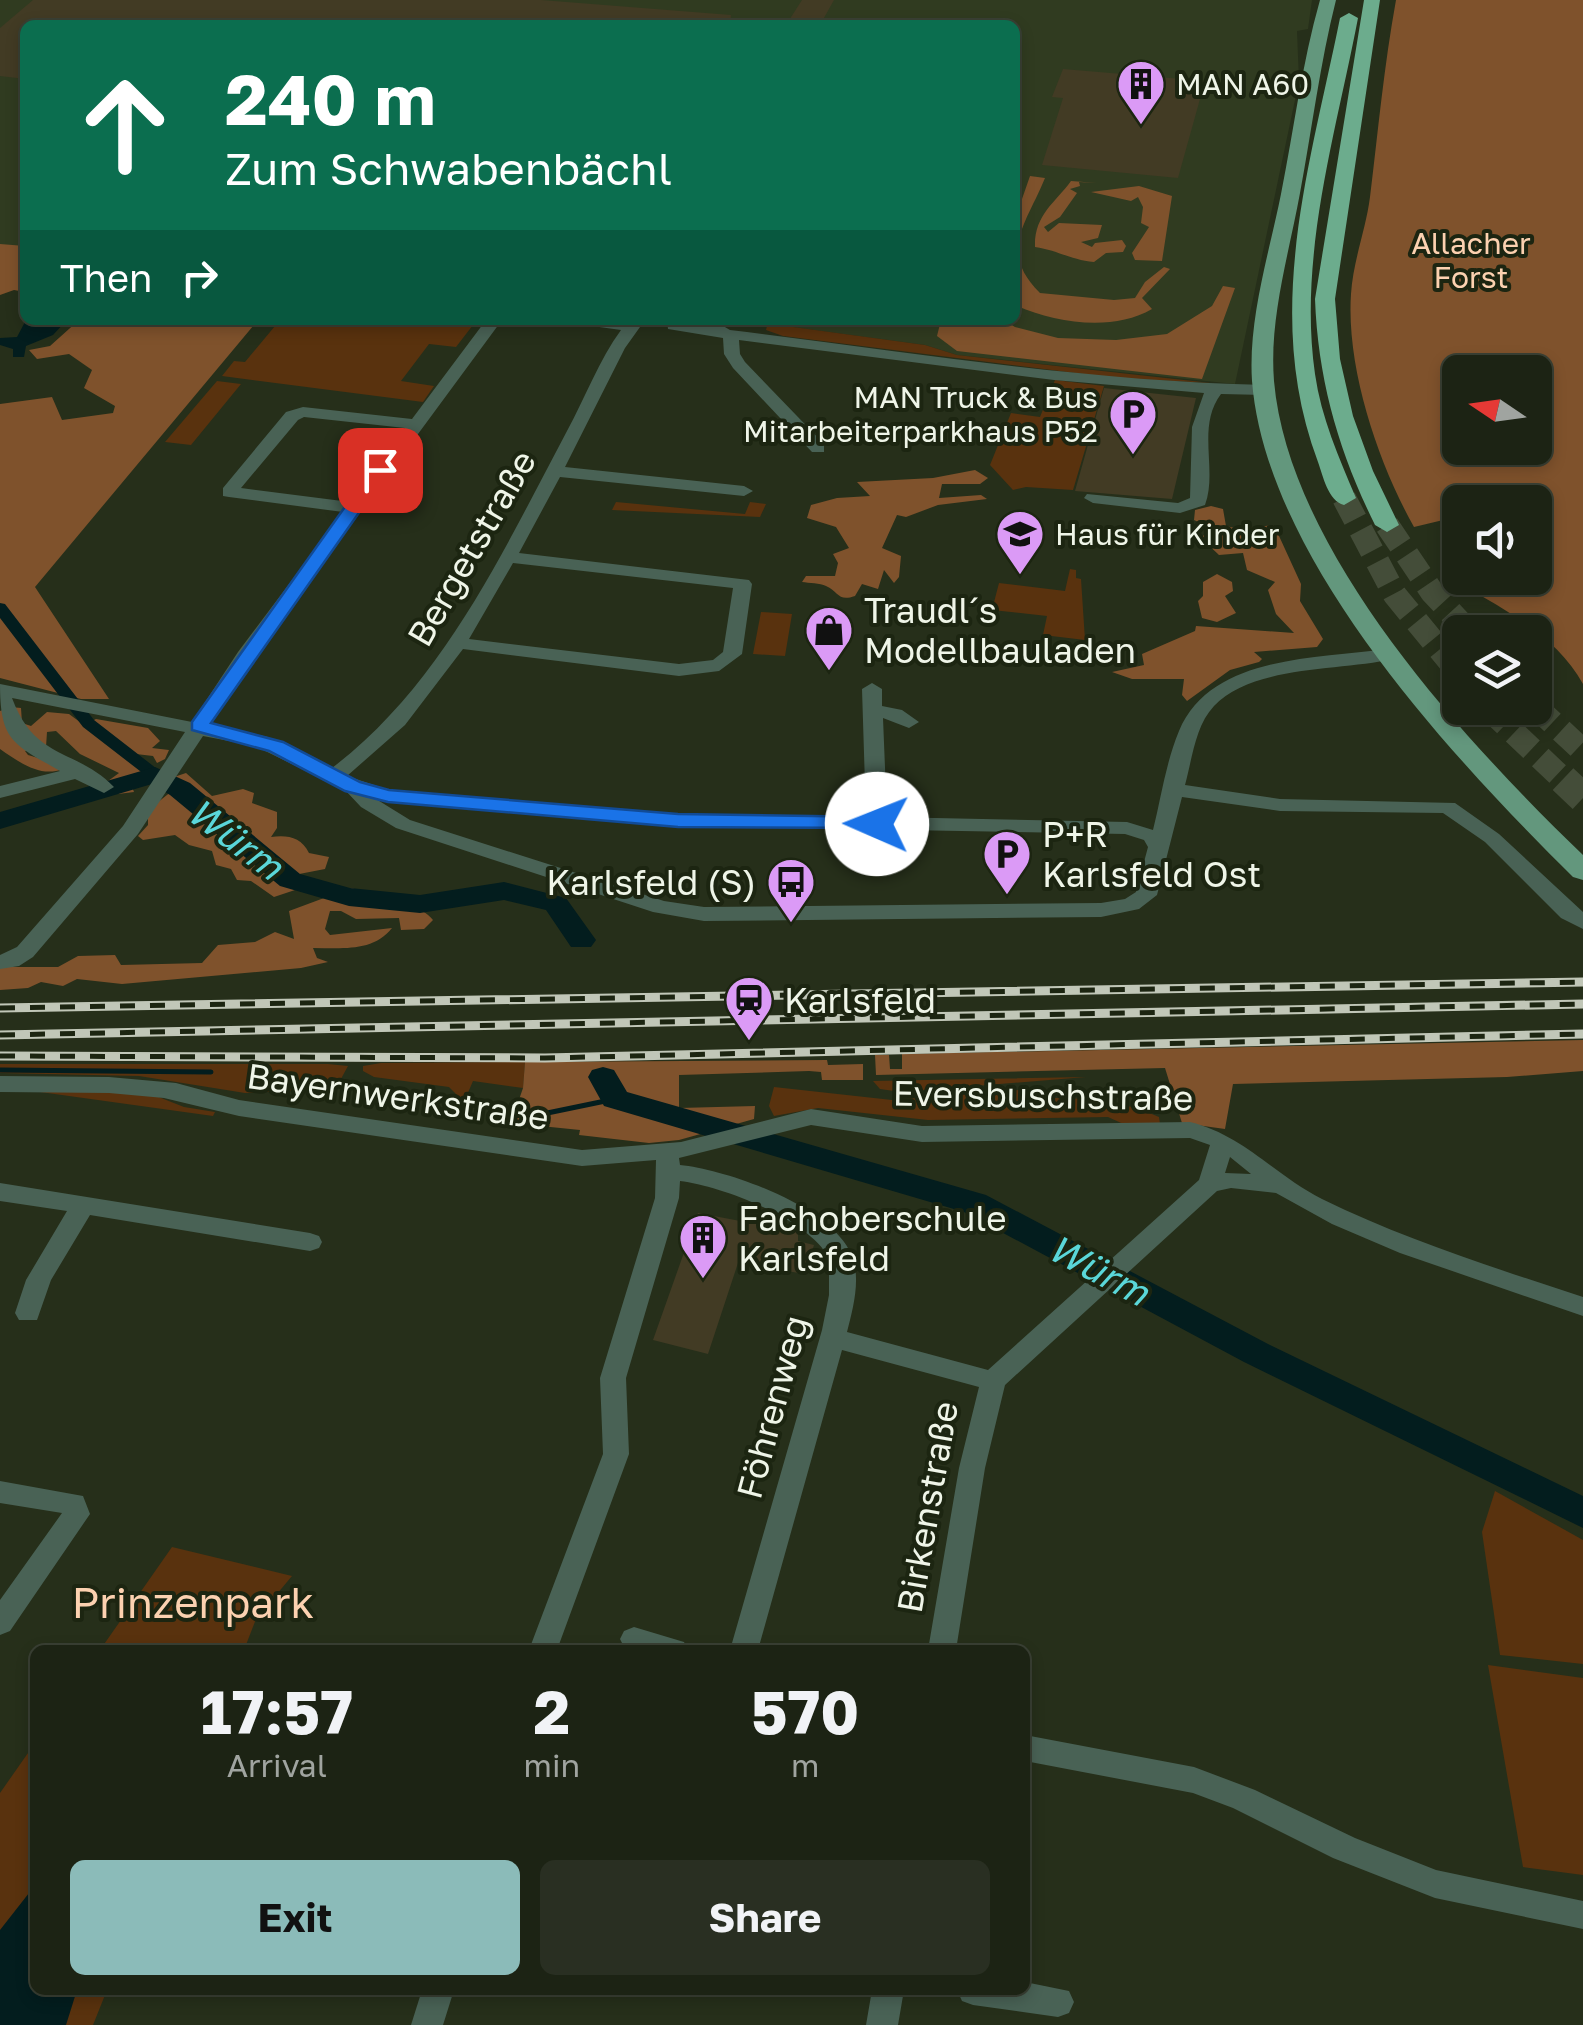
<!DOCTYPE html>
<meta charset="utf-8">
<style>
body{margin:0;font-family:"Golos Text",sans-serif;background:#292f22;color:#f1f3f6;height:100vh;display:flex;flex-direction:column;font-size:38px;white-space:nowrap}
*{box-sizing:border-box;margin:0}
p{font-size:32px;color:#a0a4a0}
.icon{flex:none;width:55px;height:55px;fill:none;stroke:currentColor;stroke-width:2;stroke-linecap:round;stroke-linejoin:round}
.map{position:relative;flex:1;overflow:hidden}
.panel{position:absolute;left:30px;top:1645px;width:1000px;height:350px;display:flex;flex-direction:column;background:#1c2314;border-radius:15px;box-shadow:0 5px 15px #0003,0 0 0 2px #3a4034}
.panel>*{flex:none}
.top-card{position:absolute;left:20px;top:20px;width:1000px;height:305px;border-radius:15px;box-shadow:0 5px 15px #0003,0 0 0 2px #3a4034;background:#0b6e4f;color:#fff;overflow:hidden}
.needle{width:65px;rotate:283deg}
.controls{position:absolute;left:1442px;top:355px;display:grid;gap:20px}
.controls a{display:grid;place-items:center;width:110px;height:110px;border-radius:15px;background:#1c2314;box-shadow:0 5px 15px #0003,0 0 0 2px #3a4034;font-size:50px}
.pin{position:absolute;display:grid;place-items:center;width:85px;height:85px;color:#fff;margin:-42px;border-radius:20px;box-shadow:0 5px 15px #0006}
.me{position:absolute;width:110px;margin:-55px;rotate:271deg;stroke-linejoin:round;filter:drop-shadow(0 0 8px #0008)}
.turn{display:flex;align-items:center;gap:35px;height:210px;padding:0 40px;font-size:45px}
.turn .icon{width:130px;height:130px;stroke-width:2.5}
.turn b{display:block;font-size:70px;line-height:85px}
.then{display:flex;align-items:center;height:95px;padding:0 40px;background:#0003;gap:20px;font-size:38px}
.eta{display:flex;justify-content:space-evenly;align-items:center;height:170px;text-align:center}
.eta b{font-size:60px;font-weight:700;line-height:70px}
.primary-button{display:flex;gap:20px;margin-top:auto;padding:20px 40px}
.primary-button a{flex:1;height:115px;border-radius:15px;background:#8bbbb9;color:#111;font-size:40px;font-weight:700;line-height:115px;text-align:center}
.primary-button a+a{background:#292f22;color:#f1f3f6}
.map>svg:first-child{display:block}
</style>
<div class="map">
<svg width="1583" height="2025" viewBox="0 0 1583 2025">
<rect width="100%" height="100%" fill="#262f1a"/>
<!-- built -->
<path fill="#303b20" d="M0,0H1312L1308,29L1297,31L1299,81L1235,384L957,355L925,345L776,325L778,320H1015V25H25V255L0,252Z"/>
<!-- green -->
<path fill="#59320e" d="M280,320H435L473,325L456,347L429,344L401,381L434,386L423,402L222,376L234,361L245,362Z
M749,321L925,345L957,355L1211,383L1115,378L783,336L766,330L767,326L747,324Z
M1055,380L1104,386L1073,490L1026,487L1013,490L990,465L1011,413L1040,417Z
M217,381L241,384L191,445L165,442Z
M616,502L745,514L750,502L766,504L760,517L612,510Z
M1070,569L1076,570V578L1081,579L1085,640L1043,635L1047,616L992,610L999,583L1065,591Z
M761,612L792,614L785,656L753,654Z
M525,1062L523,1088L473,1081L464,1102L449,1087L374,1077L363,1071V1066L381,1063Z
M0,1064H328L348,1066L336,1088L245,1093L139,1076L0,1073Z
M1086,1077L901,1092L880,1089L873,1081Z
M774,1087L892,1100L1019,1090L1021,1098C1070,1098 1114,1096 1159,1117L1160,1124L1130,1127L1108,1117L928,1120L818,1108L774,1116L769,1106Z
M91,1090L156,1096L184,1107L215,1112L213,1116L33,1091Z
M1495,1491L1583,1540V1664L1500,1655L1482,1532Z
M172,1547L292,1576L256,1619L244,1650H100Z
M1488,1665L1583,1678V1875L1523,1867Z
M35,1743V1990H107L93,2025H0V1793Z"/>
<!-- forest -->
<path fill="#7f522c" fill-rule="evenodd" d="M1396,0H1583V684C1558,638 1509,612 1466,587L1462,578H1535V531L1540,530L1535,502H1460V516L1414,527C1378,463 1346,368 1351,294C1353,261 1366,229 1370,197C1378,131 1384,66 1396,0ZM1460,372H1535V448H1460Z
M1030,176L1045,178C1026,225 998,251 1040,293L1114,300L1135,298L1145,282L1164,267L1170,269L1142,298L1152,309C1112,332 1056,323 1015,305V219Z
M1071,181L1097,183L1079,182L1080,186L1070,189L1077,193L1060,217L1044,227L1048,232L1059,223L1102,225L1098,238L1081,242L1092,247L1095,243L1122,240L1126,246L1123,252L1106,253L1094,262C1071,260 1057,250 1035,247C1034,215 1055,203 1071,181Z
M1139,186L1172,196L1162,261L1135,260L1132,253L1149,227L1141,223L1143,207L1138,197L1131,201L1091,192Z
M0,244L25,246V292L14,290L0,295Z
M1223,286L1235,288L1202,379L957,351L937,336L941,320H1003L1015,327L1058,338L1116,340L1167,334L1212,306Z
M79,320H258L35,587L109,699H81L0,678V404L52,397L62,420L113,413L115,406L84,388L92,370L69,354L37,359L29,350L50,346Z
M975,470L988,478L980,484H942L939,498L981,495L987,499L938,505L906,517L897,515L882,548L901,556L899,577L894,583L884,570L878,589L862,584L855,596C838,602 839,592 826,586C820,583 809,583 802,582L806,576H835L838,563L833,554L849,548L836,527L807,518L811,505L837,498L870,496L857,482L933,478Z
M1211,506L1223,509L1226,526L1239,529L1274,525L1301,584L1300,601L1323,639L1317,647L1254,652L1262,659L1259,662L1230,670L1187,701L1182,695L1184,679H1132L1112,672L1144,665L1142,654L1195,631L1196,626L1294,633L1276,614L1268,590L1275,582L1247,570L1243,553L1219,555L1201,538L1211,528L1194,520L1195,510Z
M1217,574L1232,582L1233,591L1225,596L1236,613L1217,622L1202,618L1198,601L1203,596V582Z
M11,707L21,708L22,723L31,726L47,712L69,714L84,725L96,719L148,728L160,741L152,748L169,750L165,759L157,763L153,756L136,754L143,763L141,775L130,781L134,792L118,794L108,781L119,773L80,754L56,731L47,732L46,747L25,751L28,755L62,765L63,769C40,778 19,762 0,749V711Z
M186,773L212,796L243,789L254,793L252,803L277,812V828L271,837C288,835 301,837 309,853L329,857L325,869L294,875L298,889L274,897L251,881L237,880L231,869L216,865L212,851L189,845L175,835L143,840L138,836L148,825V810L172,791L174,777Z
M351,888L362,891L358,904C381,904 418,900 433,920L424,929L401,930L399,918L356,919L341,911H330L325,929L330,935L392,928C373,952 343,948 313,948L317,958L328,962L301,968L122,984L77,979L63,986L41,982L28,988L0,990V967H58L78,956L115,955L121,965L202,963L218,945L255,942L275,932L294,939L289,911Z
M1583,1040V1071L1507,1077L1233,1084L1225,1129L1182,1123L1165,1068L876,1075L875,1055H889L890,1069H902V1054Z
M827,1060L828,1065L863,1064V1080H822L821,1072L809,1071L679,1075V1108L755,1106L754,1119L679,1140L649,1143L579,1135L580,1130L511,1123L523,1088L525,1062Z"/>
<!-- water -->
<path fill="#031d1e" d="M26,320H67L53,335L26,346L24,357H13V349L0,345V338L17,337Z
M35,1875V1990H77L66,2025H0V1930L29,1893Z"/>
<g fill="none" stroke-linecap="round" stroke-linejoin="round">
<!-- stream -->
<path stroke="#031d1e" stroke-width="5" d="M0,1070L211,1072
M528,1117L615,1099"/>
<!-- canal -->
<path fill="#031d1e" fill-rule="evenodd" d="M0,603L5,604L94,720L161,772L163,775L161,778H149L83,727L0,618Z"/>
<!-- river -->
<path fill="#031d1e" fill-rule="evenodd" d="M155,767L190,783L300,874L350,888L420,895L504,882L566,898L596,940L591,947H571L546,910L504,900L420,913L349,906L280,886L170,795L152,784L0,829V812Z
M603,1067L614,1070L627,1092L986,1195L1268,1344L1583,1496V1528L1244,1362L964,1212L604,1106L588,1077L592,1070Z"/>
</g>
<!-- building -->
<path fill="#423b24" d="M33,0H541L731,15L730,25H25V79L0,76V28Z
M802,0H834L820,25H786Z
M1063,69L1205,81L1178,178L1042,165L1063,98L1052,97Z
M1104,388L1196,398L1172,499L1075,491Z
M698,1213L798,1232V1241L814,1245L805,1274L738,1263L708,1354L653,1340Z"/>
<g fill="none" stroke-linecap="round" stroke-linejoin="round">
<!-- highway-tunnel-far1 -->
<path stroke="#444d39" stroke-width="24" stroke-dasharray="24 12" stroke-linecap="butt" d="M1344,498L1395,595L1460,674
M1387,525L1432,592L1469,632
M1535,706L1583,751
M1488,708L1566,782"/>
<!-- highway-tunnel -->
<path stroke="#444d39" stroke-width="30" stroke-dasharray="30 15" stroke-linecap="butt" d="M1563,779L1583,798"/>
<!-- minor -->
<path fill="#496255" fill-rule="evenodd" d="M486,320H502L253,658L210,725L268,737L332,768C443,683 502,553 567,431C585,398 599,360 621,330L585,325L577,320H617L640,327L625,348L565,467L744,486L753,491L744,496L560,477L519,553L749,580L752,584L742,654L719,671L679,676L463,649L405,725L347,776L389,790L679,814L866,817L862,689L872,683L882,689V706L902,710L919,722L909,728L883,718L887,817L1127,822L1153,830C1161,798 1166,762 1179,731C1211,655 1316,659 1386,649L1396,655L1393,659C1341,671 1252,665 1214,706C1195,726 1192,760 1185,785L1280,799L1455,803L1499,834L1583,912V929L1561,918L1485,842L1443,813L1280,811L1182,797L1157,895L1139,909L1101,917L704,921L653,912L396,828L361,807L345,790L255,746L203,736L138,834L33,957L19,966L0,969V955L17,947L123,826L185,732L12,698C35,761 76,748 114,787L104,793L75,779L0,798V786L60,771C13,744 0,741 0,684L192,722L238,652L343,512L229,497L223,496V488L286,412L303,407L412,419ZM304,417L405,428L350,502L241,488L298,420ZM513,563L733,588L723,652L713,660L679,664L469,639ZM376,799L679,826L1125,834L1144,840L1148,847L1136,892L1125,899L1101,903L704,907L664,901L410,820Z
M667,320L698,325L693,320H713L730,330C908,352 1086,381 1265,385L1273,390L1265,395L1221,394C1196,427 1218,470 1205,505L1180,513L1093,503L1084,498L1087,494L1178,503L1190,498L1192,427L1204,393L1054,380L739,340L740,354L745,362L824,444V452H812L733,368L724,354L723,338L668,329Z
M0,1076L109,1077L176,1083L239,1100L582,1150L681,1142L811,1109L922,1126L1190,1122C1243,1135 1275,1175 1322,1199C1406,1240 1495,1268 1583,1297V1316L1400,1253L1332,1224L1276,1193L1231,1188L1217,1191L1005,1385L985,1468L956,1650H928L959,1468L979,1387L842,1350L758,1650H730L822,1330L829,1295V1258C808,1219 722,1186 680,1181L679,1198L626,1378L629,1454L557,1650H529L603,1454L600,1378L655,1198L656,1160L582,1166L239,1116L164,1098L109,1093L0,1092ZM811,1125L922,1142L1190,1138L1210,1145L1199,1180L988,1370L847,1332C853,1309 861,1279 852,1256C833,1207 729,1170 680,1165L679,1158ZM1230,1157L1251,1174L1225,1173Z
M0,1183L310,1233L319,1236L322,1242L319,1248L310,1251L90,1215L51,1280L37,1320H19L15,1313L26,1280L67,1211L0,1201Z
M0,1481L83,1496L90,1514L10,1631L0,1635V1600L62,1513L0,1503Z
M634,1627L684,1642L688,1650L624,1647L620,1639L624,1631Z
M1025,1735L1194,1767L1255,1790L1355,1838L1436,1870L1583,1901V1929L1435,1898L1333,1858L1233,1808L1193,1793L1025,1761Z
M1025,1982L1069,1991L1074,2002L1069,2013L1058,2017L973,2005L962,2001L957,1990H1025Z
M422,1990H454L443,2025H411Z
M872,1990H904L898,2025H866Z"/>
<!-- major -->
<path fill="#63977d" fill-rule="evenodd" d="M1320,0H1336C1320,63 1312,129 1300,193C1289,254 1269,318 1274,381C1289,552 1465,741 1583,855V880L1573,877C1452,757 1266,559 1252,381C1248,319 1269,254 1281,194C1294,129 1302,63 1320,0Z"/>
<!-- highway -->
<path fill="#6cac8d" fill-rule="evenodd" d="M1364,0H1380L1335,299L1340,359L1353,416L1373,471L1399,525L1387,532L1375,525C1339,452 1318,381 1315,299Z
M1349,13L1358,18C1336,133 1298,256 1315,374C1321,417 1339,458 1356,498L1344,505C1328,501 1323,476 1318,462C1262,313 1310,167 1340,18Z"/>
<!-- rail casing -->
<g stroke="#c1c7b8" stroke-width="9">
<path id="rail" d="M0,1008L1583,982
M0,1035L1583,1004
M0,1056L545,1058L1583,1034"/>
</g>
<!-- rail -->
<use href="#rail" stroke="#1c2511" stroke-width="5" stroke-dasharray="15" stroke-linecap="butt"/>
</g>
<!-- route -->
<path fill="#1a73e8" stroke="#114b97" stroke-width="2.5" d="M380,465L389,470L211,723L283,742L360,782L389,790L678,814L877,817L885,819L888,824L885,828L678,827L388,802L345,791L269,751L192,730V722L374,466Z"/>
<!-- icons -->
<defs>
<g id="building-pin" transform="scale(2.5)"><path d="M0 17L-7.5 6A9.5 9.5 0 1 1 7.5 6Z" fill="#db9af6" stroke="#1c2511"/><path d="M-4-6H4V6H1V3H-1V6H-4ZM-2.5-4.3h1.7v1.8h-1.7ZM.8-4.3h1.7v1.8H.8ZM-2.5-1h1.7V.8h-1.7ZM.8-1h1.7V.8H.8Z" fill="#111"/></g>
<g id="parking-pin" transform="scale(2.5)"><path d="M0 17L-7.5 6A9.5 9.5 0 1 1 7.5 6Z" fill="#db9af6" stroke="#1c2511"/><path d="M-3.5-5.5H1a3.5 3.5 0 0 1 0 7H-1V5.5H-3.5ZM-1-3.4V-.6H.8a1.4 1.4 0 0 0 0-2.8Z" fill="#111"/></g>
<g id="school-pin" transform="scale(2.5)"><path d="M0 17L-7.5 6A9.5 9.5 0 1 1 7.5 6Z" fill="#db9af6" stroke="#1c2511"/><path d="M0-5L7-2L0 1L-7-2ZM-4 1L0 2.5L4 1V4Q0 6-4 4Z" fill="#111"/></g>
<g id="shop-pin" transform="scale(2.5)"><path d="M0 17L-7.5 6A9.5 9.5 0 1 1 7.5 6Z" fill="#db9af6" stroke="#1c2511"/><path d="M-5-2.5h2.3a2.7 3.5 0 0 1 5.4 0H5L5.5 6h-11ZM-1.5-2.5h3a1.5 2.3 0 0 0-3 0Z" fill="#111"/></g>
<g id="bus-pin" transform="scale(2.5)"><path d="M0 17L-7.5 6A9.5 9.5 0 1 1 7.5 6Z" fill="#db9af6" stroke="#1c2511"/><path d="M-5-6H5V4H4V6H2V4H-2V6H-4V4H-5ZM-3.5-4V0h7V-4ZM-3.5 1.2v1.5H-2V1.2ZM2 1.2v1.5H3.5V1.2Z" fill="#111"/></g>
<g id="station-pin" transform="scale(2.5)"><path d="M0 17L-7.5 6A9.5 9.5 0 1 1 7.5 6Z" fill="#db9af6" stroke="#1c2511"/><path d="M-3-6H3Q5-6 5-4V2Q5 4 3 4L4.5 6H3L1.5 4h-3L-3 6H-4.5L-3 4Q-5 4-5 2V-4Q-5-6-3-6ZM-3.5-4v3h7v-3ZM-3.5 1v1.5H-2V1ZM2 1v1.5H3.5V1Z" fill="#111"/></g>
</defs>
<g fill-rule="evenodd">
<use href="#building-pin" x="1141" y="84"/>
<use href="#parking-pin" x="1133" y="414"/>
<use href="#school-pin" x="1020" y="534"/>
<use href="#shop-pin" x="829" y="630"/>
<use href="#parking-pin" x="1007" y="854"/>
<use href="#bus-pin" x="791" y="882"/>
<use href="#station-pin" x="749" y="1000"/>
<use href="#building-pin" x="703" y="1238"/>
</g>
<g text-anchor="middle" dominant-baseline="central" stroke-width="8" stroke-linejoin="round" paint-order="stroke">
<!-- far-poi labels -->
<g font-size="30" fill="#eff5e8" stroke="#1c2511" text-anchor="start">
<text x="1176" y="84">MAN A60</text>
<text x="1098" y="397" text-anchor="end">MAN Truck &amp; Bus<tspan x="1098" dy="34">Mitarbeiterparkhaus P52</tspan></text>
<text x="1055" y="534">Haus für Kinder</text>
</g>
<!-- far-park labels -->
<g font-size="30" fill="#fcd1b0" stroke="#1c2511">
<text x="1471" y="243">Allacher<tspan x="1471" dy="34">Forst</tspan></text>
</g>
<!-- street labels -->
<g font-size="35" fill="#eff5e8" stroke="#1c2511">
<text transform="translate(471 548) rotate(-60)">Bergetstraße</text>
<text transform="translate(1043 1095) rotate(1)">Eversbuschstraße</text>
<text transform="translate(398 1096) rotate(8)">Bayernwerkstraße</text>
<text transform="translate(772 1407) rotate(-75)">Föhrenweg</text>
<text transform="translate(927 1507) rotate(-80)">Birkenstraße</text>
</g>
<!-- poi labels -->
<g font-size="35" fill="#eff5e8" stroke="#1c2511" text-anchor="start">
<text x="864" y="610">Traudl´s<tspan x="864" dy="40">Modellbauladen</tspan></text>
<text x="1042" y="834">P+R<tspan x="1042" dy="40">Karlsfeld Ost</tspan></text>
<text x="756" y="882" text-anchor="end">Karlsfeld (S)</text>
<text x="784" y="1000">Karlsfeld</text>
<text x="738" y="1218">Fachoberschule<tspan x="738" dy="40">Karlsfeld</tspan></text>
</g>
<!-- water labels -->
<g font-size="38" font-style="italic" fill="#5ad7d9" stroke="#1c2511">
<text transform="translate(236 838) rotate(37)">Würm</text>
<text transform="translate(1099 1269) rotate(28)">Würm</text>
</g>
<!-- near-park labels -->
<g font-size="42" fill="#fcd1b0" stroke="#1c2511">
<text x="193" y="1602">Prinzenpark</text>
</g>
</g>
</svg>
<div class="controls">
<a><svg class="needle" viewBox="-14 -14 28 28"><path d="M0-13l5 13h-10z" fill="#e53935"/><path d="M0 13l5-13h-10z" fill="#a0a4a0"/></svg></a>
<a><svg class="icon" aria-label="sound" viewBox="0 0 24 24"><path d="M4 9h4l5-4v14l-5-4H4zM17 9q2 3 0 6"/></svg></a>
<a><svg class="icon" aria-label="layers" viewBox="0 0 24 24"><path d="M12 4l9 5-9 5-9-5zM3 14l9 5 9-5"/></svg></a>
</div>
<div class="pin" style="left:380px;top:470px;background:#d93025"><svg class="icon" aria-label="arrive" viewBox="0 0 24 24"><path d="M6 21V4h12l-3 4 3 4H6"/></svg></div>
<svg class="me" style="left:877px;top:824px" viewBox="-20 -20 40 40"><circle r="19" fill="#fff"/><path d="M0-13L10 11 0 6-10 11z" fill="#1a73e8"/></svg>
<div class="top-card">
<div class="turn"><svg class="icon" aria-label="ahead" viewBox="0 0 24 24"><path d="M12 20V5M6 11l6-6 6 6"/></svg><div><b>240 m</b>Zum Schwabenbächl</div></div>
<div class="then">Then<svg class="icon" aria-label="right" viewBox="0 0 24 24"><path d="M7 20v-9h11M14 6l5 5-5 5"/></svg></div>
</div>
<section class="panel">
<div class="eta">
<div><b>17:57</b><p>Arrival</p></div>
<div><b>2</b><p>min</p></div>
<div><b>570</b><p>m</p></div>
</div>
<div class="primary-button"><a>Exit</a><a>Share</a></div>
</section>
</div>
